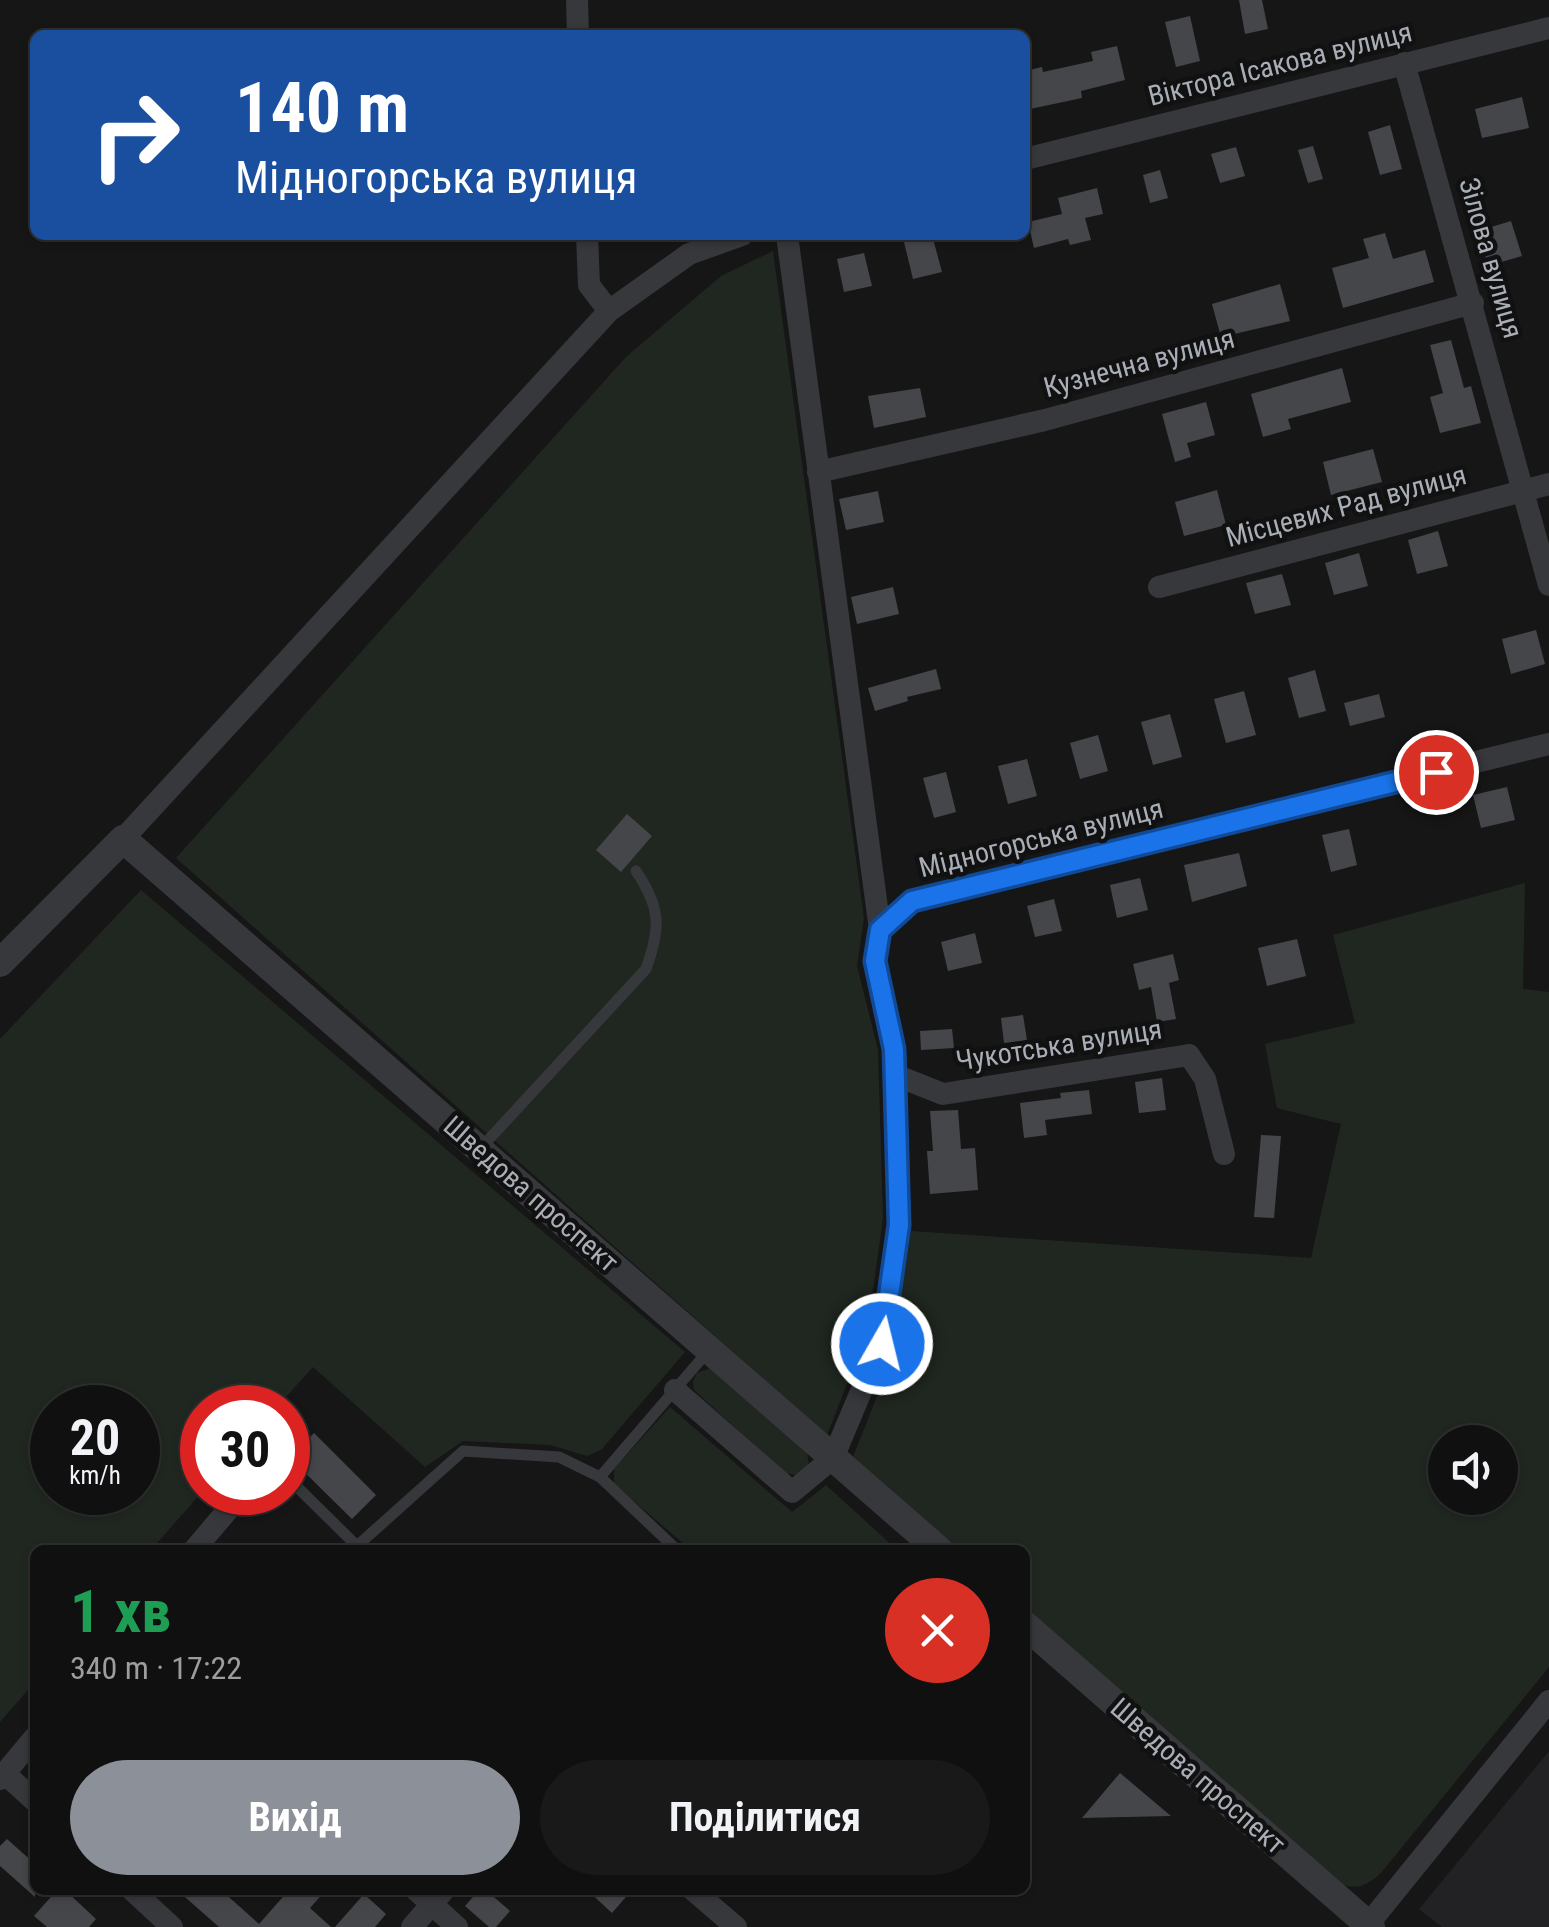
<!DOCTYPE html>
<html lang="uk">
<meta charset="utf-8">
<style>
body{margin:0;font-family:"Roboto Condensed",sans-serif;background:#19191a;color:#f1f3f6;height:100vh;display:flex;flex-direction:column;font-size:38px;white-space:nowrap}
*{box-sizing:border-box;margin:0}
p{font-size:32px;color:#9c9d9f}
.icon{flex:none;width:55px;height:55px;fill:none;stroke:currentColor;stroke-width:2;stroke-linecap:round;stroke-linejoin:round}
.map{position:relative;flex:1;overflow:hidden}
.side{position:absolute;left:30px;top:1545px;width:1000px;height:350px;display:flex;flex-direction:column;background:#101011;border-radius:15px;box-shadow:0 2px 8px #0004,0 0 0 2px #303031}
.side>*{flex:none}
.banner{position:absolute;left:30px;top:30px;width:1000px;height:210px;border-radius:15px;box-shadow:0 2px 8px #0004,0 0 0 2px #303031;background:#1a4fa0;color:#fff;overflow:hidden}
.controls{position:absolute;left:1428px;top:1425px;display:grid;gap:20px}
.controls a{display:grid;place-items:center;width:90px;height:90px;border-radius:50%;background:#101011;box-shadow:0 2px 8px #0004,0 0 0 2px #303031;font-size:50px}
.speed{position:absolute;left:30px;top:1385px;display:flex;gap:20px;font-size:50px;font-weight:700;text-align:center}
.speed>*{display:grid;place-content:center;width:130px;height:130px;border-radius:50%;background:#101011;box-shadow:0 2px 8px #0004,0 0 0 2px #303031;line-height:1}
.speed small{font-size:25px;font-weight:400}
.speed .limit{border:15px solid #d22;background:#fff;color:#111}
.pin{position:absolute;display:grid;place-items:center;width:85px;height:85px;color:#fff;margin:-42px;border:5px solid #fff;border-radius:50%;box-shadow:0 2px 10px #0007}
.me{position:absolute;width:110px;margin:-55px;rotate:8deg;stroke-linejoin:round;filter:drop-shadow(0 0 8px #0008)}
.turn{display:flex;align-items:center;gap:35px;height:210px;padding:0 40px;font-size:45px}
.turn .icon{width:130px;height:130px;stroke-width:2.5}
.turn b{display:block;font-size:70px;line-height:85px}
.round{display:grid;place-items:center;flex:none;width:105px;height:105px;border-radius:52px;background:#19191a}
.head{display:flex;align-items:center;justify-content:space-between;height:170px;padding:0 40px}
h1{font-size:60px;font-weight:700;line-height:75px;color:#1e9e55}
.primary-button{display:flex;gap:20px;margin-top:auto;padding:20px 40px}
.primary-button a{flex:1;height:115px;border-radius:60px;background:#8c9099;color:#fff;font-size:40px;font-weight:700;line-height:115px;text-align:center}
.primary-button a+a{background:#19191a;color:#f1f3f6}
.map>svg:first-child{display:block}
</style>
<div class="map">
<svg width="1549" height="1927" viewBox="0 0 1549 1927">
<rect width="100%" height="100%" fill="#161617"/>
<!-- built -->
<path fill="#222224" d="M1549,1751V1927H1442L1419,1909Z"/>
<!-- green -->
<path fill="#202720" fill-rule="evenodd" d="M773,251L864,918L857,966L878,1050L883,1218L867,1333L827,1435L176,858L626,357L721,276Z
M1525,883L1523,989L1549,992V1667L1381,1873C1365,1887 1356,1891 1336,1882L1025,1608V1550H959L853,1457L891,1361L911,1231L1311,1258L1341,1124L1277,1108L1265,1044L1355,1023L1333,935ZM1445,1442H1500V1498H1445Z
M141,890L685,1352L601,1450L587,1456L550,1445L463,1441L425,1467L313,1367L277,1407L202,1408V1492L151,1550H35V1682L0,1722V1039ZM52,1408H138V1492H52Z
M710,1368L807,1452L809,1467L796,1475L785,1473L694,1390L693,1382L697,1373Z
M670,1407L792,1512L826,1485L895,1548L691,1550L614,1484V1469Z"/>
<!-- building -->
<path fill="#45464a" d="M1239,0H1262L1268,29L1245,34Z
M1190,16L1200,61L1176,67L1165,22Z
M1117,46L1125,80L1081,91L1082,98L1030,109L1025,71L1042,67L1043,72L1093,61L1091,52Z
M1522,97L1529,128L1482,138L1475,109Z
M1390,125L1402,169L1380,175L1368,132Z
M1313,146L1323,179L1308,183L1298,150Z
M1236,147L1245,176L1220,183L1211,154Z
M1160,170L1168,198L1150,203L1143,175Z
M1097,188L1103,214L1085,218L1091,240L1070,245L1068,239L1034,248L1028,222L1062,214L1058,198Z
M1511,221L1522,256L1488,266L1478,231Z
M1385,233L1393,259L1425,250L1434,282L1343,308L1332,268L1369,258L1363,239Z
M932,235L942,272L913,279L904,242Z
M864,253L872,286L844,292L837,259Z
M1280,284L1290,321L1221,337L1212,304Z
M1451,340L1464,388L1471,386L1481,423L1440,433L1430,397L1443,393L1430,345Z
M1342,368L1351,402L1288,419L1291,429L1263,437L1251,394Z
M920,388L926,417L874,428L868,396Z
M1206,402L1215,435L1187,443L1191,457L1175,462L1162,414Z
M1373,449L1382,482L1331,495L1323,462Z
M1217,490L1226,525L1184,536L1175,502Z
M878,491L884,522L846,530L839,499Z
M1438,531L1448,566L1417,574L1408,540Z
M1359,553L1368,586L1334,595L1325,563Z
M1282,574L1291,605L1255,614L1246,583Z
M893,587L899,614L857,624L851,597Z
M1536,630L1545,664L1511,674L1502,639Z
M936,669L941,689L907,697L908,701L875,711L868,688Z
M1315,670L1326,711L1299,718L1288,678Z
M1244,691L1256,735L1226,743L1214,699Z
M1379,694L1385,717L1350,726L1344,703Z
M1170,714L1182,757L1153,765L1141,722Z
M1098,735L1108,771L1080,779L1070,743Z
M1027,759L1037,796L1008,804L998,766Z
M946,772L956,812L934,818L923,778Z
M1507,787L1515,820L1481,828L1473,795Z
M627,814L652,836L621,872L596,850Z
M1349,829L1357,865L1331,872L1322,835Z
M1239,853L1247,886L1192,902L1184,865Z
M1140,878L1148,910L1117,918L1110,885Z
M1054,899L1062,931L1035,937L1027,906Z
M975,933L982,963L948,971L941,942Z
M1297,939L1306,976L1267,986L1258,948Z
M1173,954L1179,980L1169,983L1176,1019L1157,1022L1151,987L1139,990L1133,964Z
M1023,1015L1027,1040L1004,1043L1001,1018Z
M952,1029L954,1048L921,1050L920,1031Z
M1162,1078L1166,1110L1139,1113L1135,1082Z
M1089,1090L1092,1114L1045,1120L1047,1135L1024,1138L1020,1103L1061,1098L1060,1093Z
M958,1110L961,1149L975,1148L978,1190L930,1194L927,1151H933L930,1111Z
M1261,1135L1281,1136L1274,1218L1254,1217Z
M314,1433L376,1495L352,1519L290,1458Z
M1120,1773L1171,1816L1082,1818Z
M7,1839L35,1864V1897L0,1866V1846Z
M57,1890H65L96,1919L89,1927H47L34,1916Z
M177,1890H221L259,1924L289,1890H326L310,1908L331,1927H219Z
M479,1890H486L510,1911L496,1927H489L465,1906Z
M587,1890H632L612,1913Z
M364,1894L386,1914L375,1927H335Z"/>
<g fill="none" stroke-linecap="round" stroke-linejoin="round">
<!-- service -->
<path stroke="#37383c" stroke-width="11" d="M479,1150L646,969C661,928 661,908 636,871
M600,1477L677,1550
M288,1478L357,1546L463,1451L559,1457L600,1477L709,1350"/>
<!-- minor -->
<path stroke="#37383c" stroke-width="22" d="M577,0L578,35
M1404,63L1549,585
M1025,159L1549,28
M587,235L589,285L609,311
M787,235L880,930
M818,472L1045,420L1473,303
M1159,587L1549,484
M123,839L609,311L689,254L742,235
M895,1075L943,1094L1189,1055L1205,1079L1224,1154
M675,1390L792,1492L833,1458L881,1344L899,1225L895,1049L875,961L880,930L912,901L1549,744
M194,1550L243,1492
M4,1773L35,1801
M0,1779L35,1737
M132,1890L172,1927
M416,1890L457,1927
M693,1890L736,1927
M412,1927L444,1890
M1366,1927L1549,1701"/>
<!-- tertiary -->
<path stroke="#37383c" stroke-width="28" d="M0,963L123,839L939,1550
M1025,1625L1371,1927"/>
</g>
<g fill="none" stroke-linecap="round" stroke-linejoin="round">
<!-- route casing -->
<g stroke="#114b97" stroke-width="25">
<path id="route" d="M882,1344L899,1225L894,1049L875,961L880,930L912,901L1436,772"/>
</g>
<!-- route -->
<use href="#route" stroke="#1a73e8" stroke-width="18"/>
</g>
<g text-anchor="middle" dominant-baseline="central" stroke-width="9" stroke-linejoin="round" paint-order="stroke">
<!-- street labels -->
<g font-size="28" fill="#a9aeb6" stroke="#111112">
<text transform="translate(1280 64) rotate(-14)">Віктора Ісакова вулиця</text>
<text transform="translate(1491 258) rotate(74)">Зілова вулиця</text>
<text transform="translate(1139 363) rotate(-15)">Кузнечна вулиця</text>
<text transform="translate(1346 506) rotate(-15)">Місцевих Рад вулиця</text>
<text transform="translate(1041 838) rotate(-14)">Мідногорська вулиця</text>
<text transform="translate(1059 1045) rotate(-9)">Чукотська вулиця</text>
<text transform="translate(531 1194) rotate(41)">Шведова проспект</text>
<text transform="translate(1198 1776) rotate(41)">Шведова проспект</text>
</g>
</g>
</svg>
<div class="controls">
<a><svg class="icon" aria-label="sound" viewBox="0 0 24 24"><path d="M4 9h4l5-4v14l-5-4H4zM17 9q2 3 0 6"/></svg></a>
</div>
<div class="speed"><div>20<small>km/h</small></div><div class="limit">30</div></div>
<div class="pin" style="left:1436px;top:772px;background:#d93025"><svg class="icon" aria-label="arrive" viewBox="0 0 24 24"><path d="M6 21V4h12l-3 4 3 4H6"/></svg></div>
<svg class="me" style="left:882px;top:1344px" viewBox="-20 -20 40 40"><circle r="17" fill="#1a73e8" stroke="#fff" stroke-width="3"/><path d="M0-11L8 9 0 5-8 9z" fill="#fff"/></svg>
<div class="banner">
<div class="turn"><svg class="icon" aria-label="right" viewBox="0 0 24 24"><path d="M7 20v-9h11M14 6l5 5-5 5"/></svg><div><b>140 m</b>Мідногорська вулиця</div></div>
</div>
<section class="side">
<div class="head"><div><h1>1 хв</h1><p>340 m · 17:22</p></div><a class="round" style="background:#d93025;color:#fff"><svg class="icon" aria-label="close" viewBox="0 0 24 24"><path d="M6 6l12 12M18 6L6 18"/></svg></a></div>
<div class="primary-button"><a>Вихід</a><a>Поділитися</a></div>
</section>
</div>
